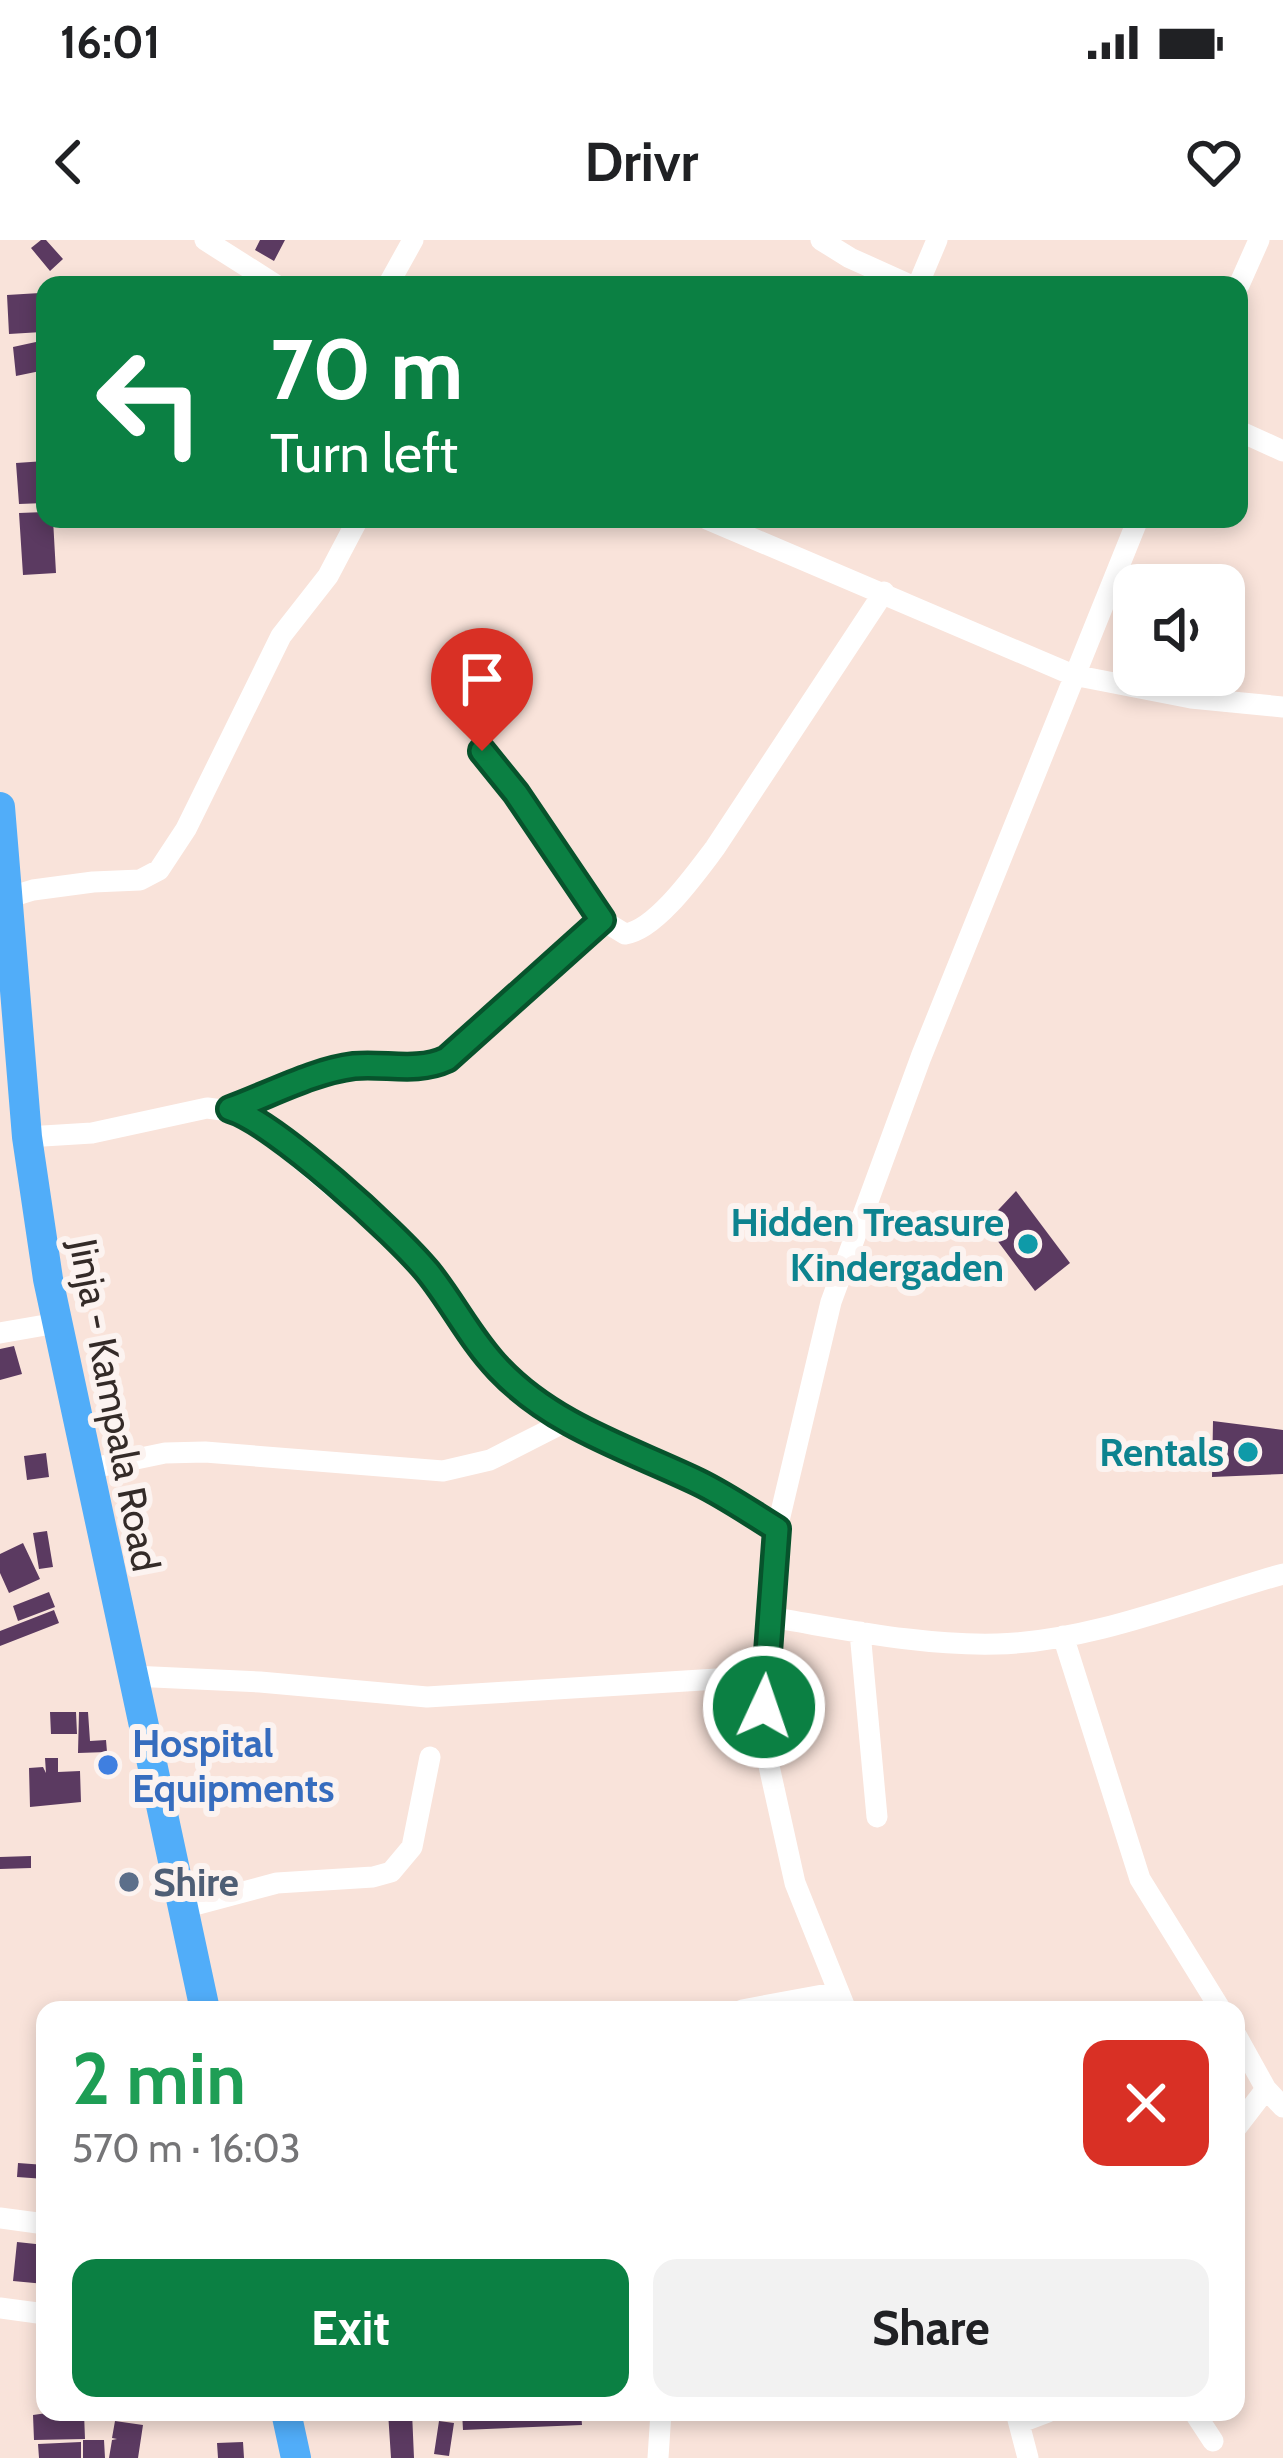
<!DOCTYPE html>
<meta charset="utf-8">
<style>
body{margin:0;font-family:Cabin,sans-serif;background:#f2f2f2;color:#202124;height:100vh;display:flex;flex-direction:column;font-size:45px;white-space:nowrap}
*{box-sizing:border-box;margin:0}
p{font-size:39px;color:#757577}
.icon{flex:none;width:66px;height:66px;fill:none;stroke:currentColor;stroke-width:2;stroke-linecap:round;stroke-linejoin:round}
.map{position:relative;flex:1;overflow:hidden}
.details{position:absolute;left:36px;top:1761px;width:1209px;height:420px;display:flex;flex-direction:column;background:#fff;border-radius:24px;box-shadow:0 6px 18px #0003}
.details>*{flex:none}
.top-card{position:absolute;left:36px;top:36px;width:1212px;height:252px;border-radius:24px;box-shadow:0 6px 18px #0003;background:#0b8043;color:#fff;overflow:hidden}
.buttons{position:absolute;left:1113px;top:324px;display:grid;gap:24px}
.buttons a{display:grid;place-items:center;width:132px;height:132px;border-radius:24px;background:#fff;box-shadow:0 6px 18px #0003;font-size:60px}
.pin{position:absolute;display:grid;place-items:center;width:102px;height:102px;color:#fff;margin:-123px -51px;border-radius:50% 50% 50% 0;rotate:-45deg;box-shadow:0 0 12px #0007}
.pin .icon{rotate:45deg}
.me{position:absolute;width:132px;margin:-66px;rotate:3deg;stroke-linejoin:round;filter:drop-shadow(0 0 9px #0008)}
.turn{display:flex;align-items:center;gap:42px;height:252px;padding:0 36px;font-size:54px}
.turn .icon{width:156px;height:156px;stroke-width:2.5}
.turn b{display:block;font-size:84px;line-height:102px}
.round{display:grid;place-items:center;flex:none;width:126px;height:126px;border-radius:24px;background:#f2f2f2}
.headline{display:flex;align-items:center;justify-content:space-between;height:204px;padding:0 36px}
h1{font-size:72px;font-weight:700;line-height:90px;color:#1e9e55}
.action{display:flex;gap:24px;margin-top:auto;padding:24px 36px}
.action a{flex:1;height:138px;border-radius:24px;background:#0b8043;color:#fff;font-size:48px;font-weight:700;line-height:138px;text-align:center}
.action a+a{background:#f2f2f2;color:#202124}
.status{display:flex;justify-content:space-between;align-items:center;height:84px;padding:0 60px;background:#fff;direction:ltr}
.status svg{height:33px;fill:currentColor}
header{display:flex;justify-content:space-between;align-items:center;height:156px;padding:0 36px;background:#fff;font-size:54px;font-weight:700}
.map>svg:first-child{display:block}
</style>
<div class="status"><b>16:01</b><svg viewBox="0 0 49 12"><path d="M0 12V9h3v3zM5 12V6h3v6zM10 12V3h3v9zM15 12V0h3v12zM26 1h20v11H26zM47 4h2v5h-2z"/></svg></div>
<header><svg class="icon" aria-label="back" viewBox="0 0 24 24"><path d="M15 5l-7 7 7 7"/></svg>Drivr<svg class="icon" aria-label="heart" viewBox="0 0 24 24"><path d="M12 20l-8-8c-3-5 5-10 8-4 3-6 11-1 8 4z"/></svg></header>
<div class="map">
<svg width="1283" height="2218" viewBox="0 0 1283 2218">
<rect width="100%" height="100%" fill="#f9e3da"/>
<!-- building -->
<path fill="#5b3a61" d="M41,0H46L63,19L50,31L31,8Z
M260,0H285L274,21L255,10Z
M40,53L42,92L9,94L7,55Z
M45,100V130L16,136L13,107Z
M45,221V263L19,264L16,223Z
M45,272V279H53L56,333L23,335L19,273Z
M1016,951L1070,1023L1035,1051L985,984Z
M14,1106L22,1134L0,1140V1109Z
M1213,1181L1283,1190V1234L1212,1237Z
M46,1213L49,1237L27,1240L24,1216Z
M47,1291L53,1327L39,1329L33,1293Z
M23,1303L40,1339L9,1353L0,1333V1314Z
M49,1352L55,1367L18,1381L13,1366Z
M54,1370L59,1383L0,1406V1391Z
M50,1472H76L77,1494H51Z
M79,1472H88L90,1501L106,1500L107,1512L78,1513Z
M45,1518H58V1532L80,1531L81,1562L30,1567L29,1528L43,1527L46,1533Z
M31,1616V1628L0,1629V1617Z
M18,1923L45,1925V1939L17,1937Z
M17,2002L45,2005V2044L13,2041Z
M54,2172L84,2173L85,2199L34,2200L33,2175Z
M388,2172H412L414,2218H391Z
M462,2172H581L582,2185L463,2190Z
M115,2181L143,2185L138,2218H109L112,2200L117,2199L112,2198Z
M439,2181L454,2183L449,2216L434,2214Z
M83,2200H104L105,2218H83Z
M81,2202V2218H39L38,2204Z
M243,2202L244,2218H218L217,2203Z"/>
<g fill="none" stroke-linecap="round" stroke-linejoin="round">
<!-- minor -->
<path stroke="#fff" stroke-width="21" d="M205,0L276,45
M821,0L850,18L910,45
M388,45L413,0
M918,45L937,0
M1239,45L1259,0
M1239,191L1283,211
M707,279L1073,435L1191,458L1283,467
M481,511L516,553L595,671L602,680L625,694C656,690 696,633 715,608L884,352
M7,658L33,650L93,642L140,640L159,630L186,589L281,396L328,336L358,279
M230,869C270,855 313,831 354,826C386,823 417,833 447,819L602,680
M27,897L92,893L207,868L245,873L404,1007C446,1051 474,1108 520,1148C573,1193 637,1213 698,1242C725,1255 751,1273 777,1289
M0,1093L57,1083
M88,1229L165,1213L205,1212L443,1231L490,1220L567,1181
M769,1377C844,1389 921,1406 997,1404C1091,1402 1193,1359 1283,1334
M860,1392L877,1577
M1063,1396L1140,1639L1221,1770
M132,1436L260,1442L427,1457L766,1436
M183,1668L277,1643L373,1637L391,1632L412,1607L430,1517
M742,1770L839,1752
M846,1770L795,1643L763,1499L777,1289L831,1062L921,817L1138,279
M1236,1795L1266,1849L1283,1867
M1236,1888L1266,1849
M0,1978L45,1984
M0,2068L45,2074
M1016,2172L1028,2218
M1194,2172L1213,2201
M1019,2183L1048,2172
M658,2218L661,2172"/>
<!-- highway -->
<path stroke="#51adf9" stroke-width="30" d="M0,567L27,897L48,1039L205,1770
M286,2172L296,2218"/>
</g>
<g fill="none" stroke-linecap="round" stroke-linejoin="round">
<!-- route casing -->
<g stroke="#07532c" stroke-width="30">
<path id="route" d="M482,511L516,553L602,680L447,819C417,833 386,823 354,826C313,831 269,855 230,869C273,881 397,994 428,1032C453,1063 471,1100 499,1129C553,1186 629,1209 698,1242C725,1255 751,1273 777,1289L764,1467"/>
</g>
<!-- route -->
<use href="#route" stroke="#0b8043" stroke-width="21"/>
</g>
<!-- markers -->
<g fill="#0f9aa8" stroke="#fcf3f0" stroke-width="4.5">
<circle cx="1028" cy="1004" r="12"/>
<circle cx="1248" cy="1212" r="12"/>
</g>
<circle fill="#3f7fe0" stroke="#fcf3f0" stroke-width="4.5" cx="108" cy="1525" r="12"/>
<circle fill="#5c6f8a" stroke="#fcf3f0" stroke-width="4.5" cx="129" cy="1642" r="12"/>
<g text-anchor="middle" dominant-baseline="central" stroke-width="12" stroke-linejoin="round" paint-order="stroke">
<!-- culture labels -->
<g font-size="39" font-weight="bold" fill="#0d838f" stroke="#fcf3f0" text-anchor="end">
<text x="1004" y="982">Hidden Treasure<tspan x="1004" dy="45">Kindergaden</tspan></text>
<text x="1224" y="1212">Rentals</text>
</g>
<!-- street labels -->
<g font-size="39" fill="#342b28" stroke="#fcf3f0">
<text transform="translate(115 1165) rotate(79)">Jinja - Kampala Road</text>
</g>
<!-- shop labels -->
<g font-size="39" font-weight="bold" fill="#366cbe" stroke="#fcf3f0" text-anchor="start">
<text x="132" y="1503">Hospital<tspan x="132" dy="45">Equipments</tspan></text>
</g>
<!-- service labels -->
<g font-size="39" font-weight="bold" fill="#4e5e75" stroke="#fcf3f0" text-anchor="start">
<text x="153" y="1642">Shire</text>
</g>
</g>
</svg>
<div class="buttons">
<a><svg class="icon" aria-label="sound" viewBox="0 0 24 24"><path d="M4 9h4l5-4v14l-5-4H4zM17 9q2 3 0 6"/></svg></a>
</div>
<div class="pin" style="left:482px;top:511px;background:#d93025"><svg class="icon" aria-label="arrive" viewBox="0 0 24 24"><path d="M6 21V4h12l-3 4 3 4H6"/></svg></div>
<svg class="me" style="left:764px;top:1467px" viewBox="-20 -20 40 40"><circle r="17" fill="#0b8043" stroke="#fff" stroke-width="3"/><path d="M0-11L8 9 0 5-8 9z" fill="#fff"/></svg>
<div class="top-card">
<div class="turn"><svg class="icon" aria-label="left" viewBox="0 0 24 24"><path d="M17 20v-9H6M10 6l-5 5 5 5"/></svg><div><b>70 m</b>Turn left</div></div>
</div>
<section class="details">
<div class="headline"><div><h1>2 min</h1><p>570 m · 16:03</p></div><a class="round" style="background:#d93025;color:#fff"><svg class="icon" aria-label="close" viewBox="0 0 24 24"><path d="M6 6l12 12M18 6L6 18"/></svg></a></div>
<div class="action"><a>Exit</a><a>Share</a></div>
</section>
</div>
